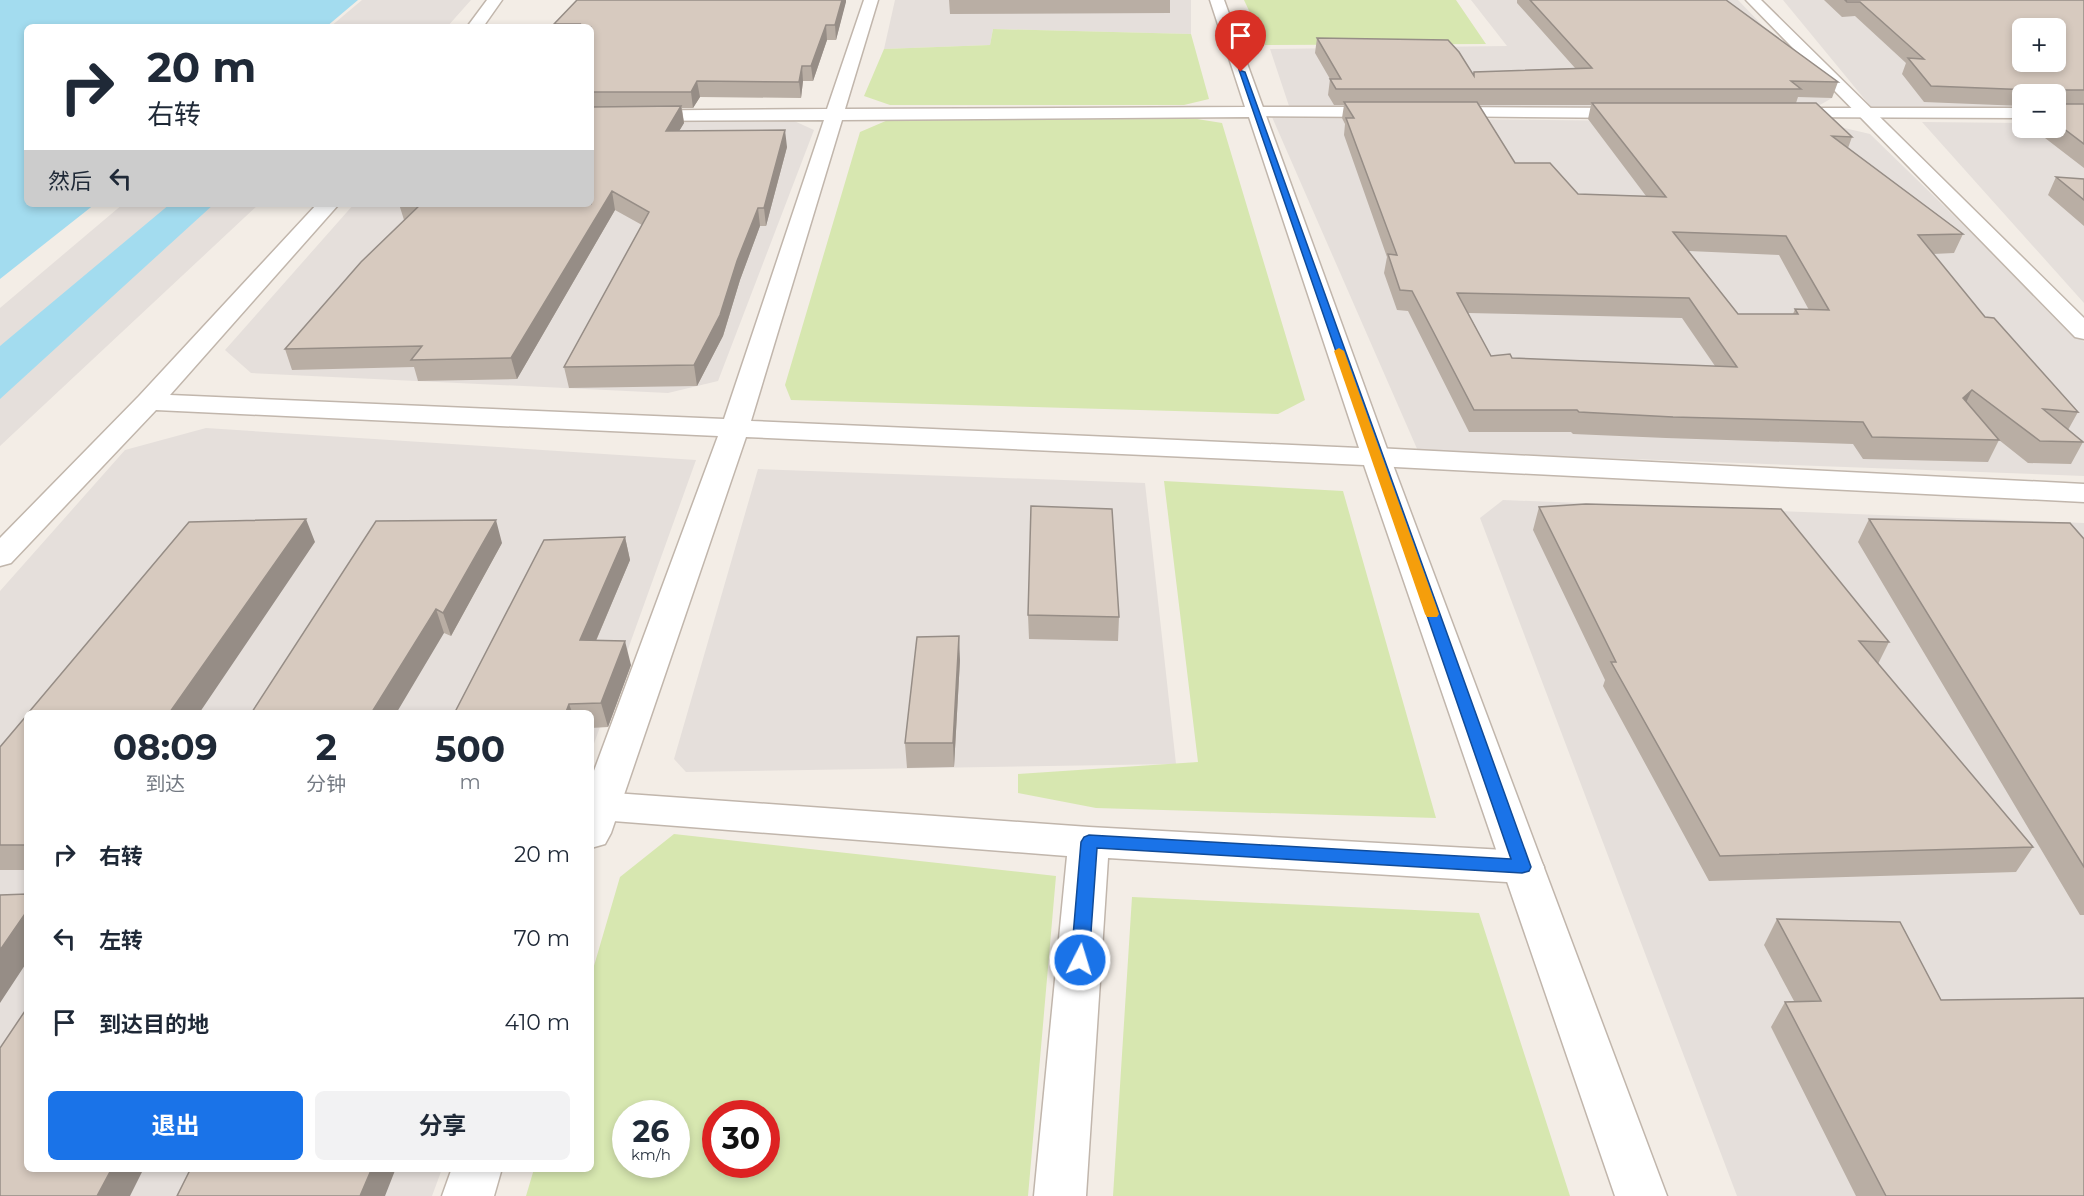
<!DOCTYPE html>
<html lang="zh">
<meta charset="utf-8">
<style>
body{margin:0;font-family:Montserrat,"Noto Sans SC",sans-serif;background:#f2f2f3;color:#1f2937;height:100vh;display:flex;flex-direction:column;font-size:22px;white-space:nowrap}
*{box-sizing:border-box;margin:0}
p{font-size:20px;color:#747a83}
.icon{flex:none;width:33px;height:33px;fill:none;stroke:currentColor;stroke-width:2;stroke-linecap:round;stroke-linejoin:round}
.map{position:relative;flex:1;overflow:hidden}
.drawer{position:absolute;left:24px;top:710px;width:570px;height:462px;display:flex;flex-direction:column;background:#fff;border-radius:9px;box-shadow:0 3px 9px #0003}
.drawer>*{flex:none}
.banner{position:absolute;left:24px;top:24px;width:570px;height:183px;border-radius:9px;box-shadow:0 3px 9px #0003;background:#fff;color:#1f2937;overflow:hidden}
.buttons{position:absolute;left:2012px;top:18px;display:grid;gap:12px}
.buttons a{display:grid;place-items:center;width:54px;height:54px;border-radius:9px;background:#fff;box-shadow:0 3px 9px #0003;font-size:30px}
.speed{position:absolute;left:612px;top:1100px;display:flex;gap:12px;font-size:30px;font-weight:700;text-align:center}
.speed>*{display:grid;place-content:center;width:78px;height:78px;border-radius:50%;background:#fff;box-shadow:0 3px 9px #0003;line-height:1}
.speed small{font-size:15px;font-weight:400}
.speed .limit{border:9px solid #d22;background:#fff;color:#111}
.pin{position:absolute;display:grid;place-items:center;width:51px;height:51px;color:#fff;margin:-62px -26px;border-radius:50% 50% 50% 0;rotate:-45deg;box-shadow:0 0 6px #0007}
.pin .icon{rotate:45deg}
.me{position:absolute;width:66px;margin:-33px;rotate:5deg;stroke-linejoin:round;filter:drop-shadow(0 0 4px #0008)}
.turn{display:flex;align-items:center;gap:21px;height:126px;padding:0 24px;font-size:27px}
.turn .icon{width:78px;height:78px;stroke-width:2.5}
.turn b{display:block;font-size:42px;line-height:51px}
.then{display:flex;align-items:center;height:57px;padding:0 24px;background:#0003;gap:12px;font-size:22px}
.eta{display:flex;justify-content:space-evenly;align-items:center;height:102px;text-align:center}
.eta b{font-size:36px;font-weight:700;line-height:42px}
.button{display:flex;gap:12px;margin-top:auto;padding:12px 24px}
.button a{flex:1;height:69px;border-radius:9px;background:#1a73e8;color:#fff;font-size:24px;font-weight:700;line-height:69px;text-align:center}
.button a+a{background:#f2f2f3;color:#1f2937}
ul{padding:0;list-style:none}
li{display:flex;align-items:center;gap:18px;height:84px;padding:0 24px}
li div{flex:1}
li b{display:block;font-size:22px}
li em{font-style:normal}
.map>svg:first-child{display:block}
</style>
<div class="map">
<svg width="2084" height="1196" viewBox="0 0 2084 1196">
<rect width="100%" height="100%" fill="#f3ede6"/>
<!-- industrial -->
<path fill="#e5dfdb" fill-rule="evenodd" d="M362,0H471L447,27H330Z
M895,0H1191V34L993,29L990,45L884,49Z
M1471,0H1738L1832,98L1813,109L1291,112L1270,49L1507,46Z
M1783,0H2084L2055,94H2022V112L1876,113ZM2022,28H2055V62H2022Z
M1272,117L1823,123L1870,134L2084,342V476L1418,451Z
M792,120L814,130L718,381L668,393L251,373L225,350L354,204H591V121Z
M1922,122L2022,123V128H2055L2084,123V303Z
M123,204H259L0,446V308Z
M206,428L696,460L591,752V712H27V1168L442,1169L432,1196H0V591L125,450Z
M758,469L1145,483L1176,764L686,772L674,759Z
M1503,500L2084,523V1196H1737L1480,518Z"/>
<!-- green -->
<path fill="#d7e7b0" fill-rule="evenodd" d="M1244,0H1456L1486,44L1265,45Z
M993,29L1191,34L1209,99L1184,105H890L864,96L884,49L990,45Z
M1197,119L1222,123L1305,400L1278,414L791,400L785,385L860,132L888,120Z
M1164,481L1343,491L1436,818L1096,808L1018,793V774L1198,762Z
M674,834L1056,876L1028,1196H526L534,1169L591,1168V976L620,877ZM626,1113H676V1164H626ZM716,1113H766V1164H716Z
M1132,897L1479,913L1570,1196H1113Z"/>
<!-- water -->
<path fill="#a3dcef" d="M0,0H358L326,27H27V204H95L0,279Z
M170,204H214L0,399V346Z"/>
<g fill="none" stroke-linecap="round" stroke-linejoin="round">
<!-- minor casing -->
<g stroke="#c1b6ac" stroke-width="3">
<path id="minor" d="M1255,107H1387L1393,108L1396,112L1393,116L1387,117L1249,116L1246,112L1249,108Z
M1439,107L1633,108L1639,109L1642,113L1639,117L1633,118L1433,116L1430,112L1433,108Z
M1781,108H2022V118L1775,117L1772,113L1775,109Z
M1376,448L2084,484V502L1376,466L1366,463L1362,457L1366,451Z
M600,792L1089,827L1523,851L1538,856L1544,867L1538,878L1523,883L1108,858L1086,1196H1034L1067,856L600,820L591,818V794Z"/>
</g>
<!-- tertiary casing -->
<g stroke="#c1b6ac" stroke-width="3">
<path id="tertiary" d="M487,0H502L483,27H467Z
M864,0H878L845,109L1245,107L1210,0H1224L1390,457L1667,1196H1615L1364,465L746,437L611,833L605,844L591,848V779L718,436L156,410L11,563L0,566V538L139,396L317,204H339L170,395L724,419L824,120L591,121V111L827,109ZM1249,117L1359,448L751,421L842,120Z
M1746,0H1761L2084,318V339L2075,337Z
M452,1168H502L494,1196H442Z"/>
</g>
<!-- minor -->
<use href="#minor" fill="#fff" fill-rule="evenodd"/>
<!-- tertiary -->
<use href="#tertiary" fill="#fff" fill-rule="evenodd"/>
</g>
<!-- wall -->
<path fill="#b9aea4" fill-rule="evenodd" d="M577,0H846L836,40H827L813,81H803L801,98L700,97L693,108H682L684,123L679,131L787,147L766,226H760L740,280L723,336L697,386L569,388L564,367L642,225L615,210L517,379L418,381L414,367L292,370L285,349L404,220L399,204H591V27H555L554,24Z
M949,0H1170V13L950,14Z
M1517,0H1726L1838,82L1832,98L1798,97L1796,103L1852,137L1848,148L1963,234L1954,253L1933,254L1985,317L2078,412L2068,430L2083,442L2071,464L2028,463L1999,440L1988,462L1863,459L1853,444L1666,438L1573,434L1571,432H1469L1408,311L1397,310L1384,273L1387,257L1344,135L1345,124L1342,118L1344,105H1334L1328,95L1330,79L1315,53L1317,38L1473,75L1474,72L1575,68L1517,3ZM1478,105H1591L1588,119L1646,196L1578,194L1515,163ZM1689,251L1779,255L1809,310L1795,309L1793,314H1738ZM1468,313L1682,318L1715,366L1512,358L1491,356Z
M1824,0H2084V168L2032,128H2055V94H2022V106L1924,102L1902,74L1906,63L1855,16L1842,17Z
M2056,177L2084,179V226L2048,195Z
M1539,507L1889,642L1878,664L2033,847L2016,872L1709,881L1603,686L1605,680L1533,530Z
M1869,519L2084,539V915H2080L1858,542Z
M625,537L630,560L596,641L631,665L608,727L591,728V712H455Z
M502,543L451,636L444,633L252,712Z
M1028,615L1119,617L1118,641L1029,639Z
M960,660L954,767L907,768L905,743Z
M27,715V870H0V747Z
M1777,919L1941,1000L2084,1196H1856L1771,1027L1785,1002L1794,1001L1764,945Z"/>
<!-- shaded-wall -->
<path fill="#968d86" d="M842,0H846V2L836,40L835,25Z
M826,25L827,40L813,81L811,66Z
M802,66L803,81L801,98L799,82Z
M697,81L700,97L693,108L691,92Z
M681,106L684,123L669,148L666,131Z
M785,130L787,147L766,226L764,208Z
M612,191L615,210L517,379L511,358Z
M758,208L760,226L740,280L723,336L697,386L694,365L737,261Z
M1972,390L1962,411L1963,398Z
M306,519L315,542L200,712H170Z
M496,520L502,543L451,636L443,613Z
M625,537L630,560L586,664L580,640Z
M436,609L444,633L397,712H372Z
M959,636L960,660L954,767L953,743Z
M625,641L631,665L608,727L601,703Z
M569,704L572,712H566Z
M27,911V962L0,1003V950Z
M112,1168H144L130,1196H97Z
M372,1168H396L385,1196H360Z"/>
<!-- building -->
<path fill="#d7cabf" stroke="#968d86" stroke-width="1.5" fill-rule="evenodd" d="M577,0H842L835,25H826L811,66H802L799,82L697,81L691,92H591V27H578L580,24H554Z
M1530,0H1726L1838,82L1791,81L1801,89H1336L1330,79H1341L1317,38L1448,40L1459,52L1474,76V72L1592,68Z
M1845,0H2084V90H2061L2060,102L2062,104H2084V144L2055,122V94H2030L2031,90L1931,86L1908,58L1924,59L1860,2H1847ZM2022,28H2055V62H2022Z
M1344,102H1477L1515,163H1550L1578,194L1666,197L1592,103H1816L1852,137L1832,136L1963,234L1918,235L1985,317L1994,318L2078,412L2043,409L2083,442L2040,441L1972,390L1963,398L1999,440L1872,437L1863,422L1673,417L1579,412L1577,410H1474L1412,291L1400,290L1388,254L1397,255L1346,118H1354ZM1673,232L1786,236L1829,310L1795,309L1798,314H1738ZM1457,293L1689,298L1737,367L1512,358L1510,354L1491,356Z
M681,106L666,131L785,130L764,208H758L737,261L720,315L694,365L564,367L649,212L612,191L511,358L411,360L422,346L285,349L361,262L421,204H591V107Z
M2056,177L2084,179V200Z
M1586,504L1781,509L1889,642L1859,641L2033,847L1720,856L1611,662H1616L1539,507Z
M1031,506L1112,509L1119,617L1028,615Z
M306,519L170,712H29L189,522Z
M1869,519L2070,523L2084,539V867Z
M496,520L443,613L436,609L372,712H252L376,521Z
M625,537L580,640L625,641L601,703L569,704L566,712H455L544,540Z
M959,636L953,743H905L917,637Z
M27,715V845H0V747Z
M27,894V911L0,950V895Z
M1777,919L1900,922L1941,1000L2084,998V1196H1886L1785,1002L1821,1001Z
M27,1008V1168H112L97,1196H0V1048Z
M191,1168H372L360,1196H177Z"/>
<!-- route -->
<path fill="#1a73e8" stroke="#114b97" stroke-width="1.5" d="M1239,70L1245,72L1531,867L1529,871L1522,873L1097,848L1089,960L1086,965L1080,967L1073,965L1071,960L1081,842L1084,837L1089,835L1511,859Z"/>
<!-- slow -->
<path fill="#f59e0b" d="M1339,348L1344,351L1439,614L1437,617H1427L1425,614L1334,351Z"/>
</svg>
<div class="buttons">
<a>+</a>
<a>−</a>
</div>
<div class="speed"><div>26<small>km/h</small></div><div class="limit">30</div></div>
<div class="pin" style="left:1241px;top:72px;background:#d93025"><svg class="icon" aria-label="arrive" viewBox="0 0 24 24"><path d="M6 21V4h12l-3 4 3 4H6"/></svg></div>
<svg class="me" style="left:1080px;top:960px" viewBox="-20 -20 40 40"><circle r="17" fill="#1a73e8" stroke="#fff" stroke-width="3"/><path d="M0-11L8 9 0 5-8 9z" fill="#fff"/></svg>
<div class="banner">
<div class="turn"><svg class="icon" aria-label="right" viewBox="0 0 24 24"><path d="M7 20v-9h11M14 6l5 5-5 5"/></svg><div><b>20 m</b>右转</div></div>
<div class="then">然后<svg class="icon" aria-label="left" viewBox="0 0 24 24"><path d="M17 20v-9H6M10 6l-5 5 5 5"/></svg></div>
</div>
<section class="drawer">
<div class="eta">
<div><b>08:09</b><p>到达</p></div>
<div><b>2</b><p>分钟</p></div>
<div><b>500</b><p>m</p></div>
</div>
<ul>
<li><svg class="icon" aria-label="right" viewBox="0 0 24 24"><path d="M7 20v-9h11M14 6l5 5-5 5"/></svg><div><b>右转</b></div><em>20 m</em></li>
<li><svg class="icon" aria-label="left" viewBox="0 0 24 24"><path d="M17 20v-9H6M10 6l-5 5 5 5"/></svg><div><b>左转</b></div><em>70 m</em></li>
<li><svg class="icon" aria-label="arrive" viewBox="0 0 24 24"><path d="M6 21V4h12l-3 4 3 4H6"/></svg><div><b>到达目的地</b></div><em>410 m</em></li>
</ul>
<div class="button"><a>退出</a><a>分享</a></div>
</section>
</div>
